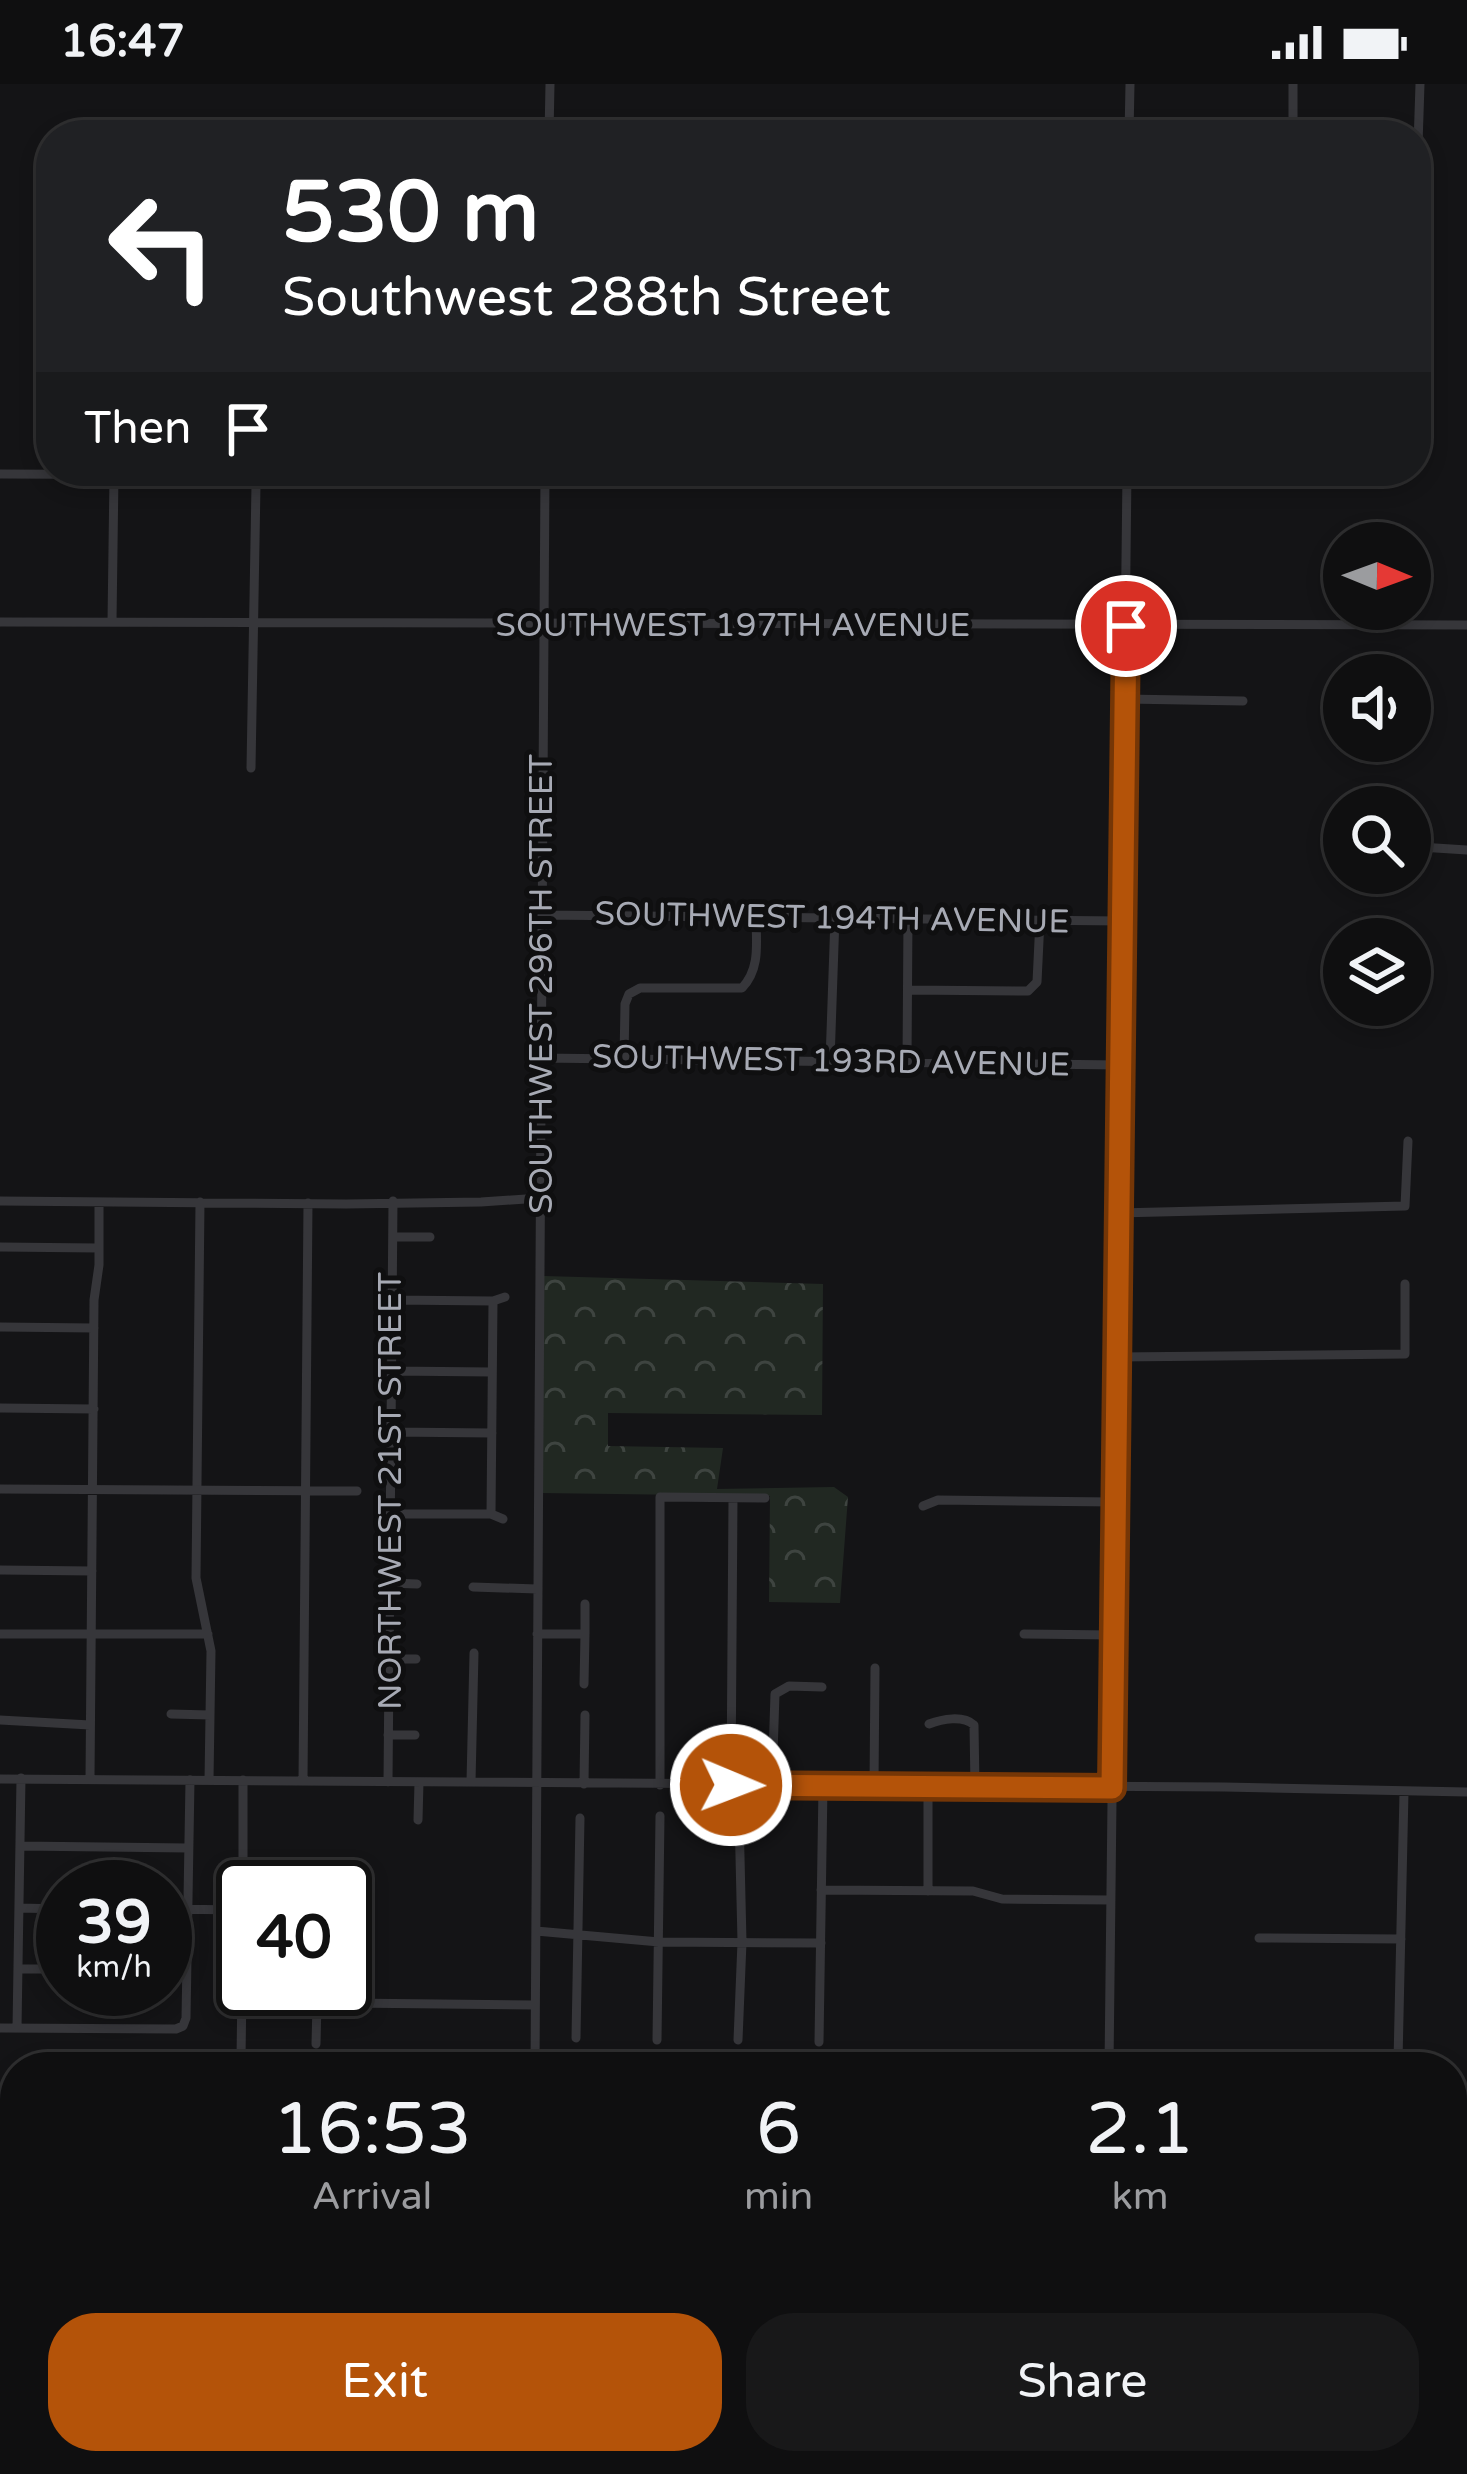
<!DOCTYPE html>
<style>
body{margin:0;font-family:"Varela Round",sans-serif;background:#181819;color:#f1f3f6;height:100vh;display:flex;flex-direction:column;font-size:45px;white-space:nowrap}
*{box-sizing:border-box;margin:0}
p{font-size:39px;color:#9b9c9f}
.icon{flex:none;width:66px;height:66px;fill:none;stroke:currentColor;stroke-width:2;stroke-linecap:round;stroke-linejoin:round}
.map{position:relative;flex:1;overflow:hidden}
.details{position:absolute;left:0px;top:1968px;width:1467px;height:423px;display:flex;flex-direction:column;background:#0f0f10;border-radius:48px 48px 0 0;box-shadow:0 6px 18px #0003,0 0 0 3px #2f2f30}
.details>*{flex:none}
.banner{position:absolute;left:36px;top:36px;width:1395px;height:366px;border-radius:48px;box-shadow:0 6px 18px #0003,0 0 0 3px #2f2f30;background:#202124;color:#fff;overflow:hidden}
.needle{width:78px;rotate:91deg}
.controls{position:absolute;left:1323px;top:438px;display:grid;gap:24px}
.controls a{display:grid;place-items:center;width:108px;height:108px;border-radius:50%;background:#0f0f10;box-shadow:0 6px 18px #0003,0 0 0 3px #2f2f30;font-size:60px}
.speed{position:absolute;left:36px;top:1776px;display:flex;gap:24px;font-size:60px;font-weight:700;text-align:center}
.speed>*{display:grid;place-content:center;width:156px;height:156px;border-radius:50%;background:#0f0f10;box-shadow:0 6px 18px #0003,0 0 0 3px #2f2f30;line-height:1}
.speed small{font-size:30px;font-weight:400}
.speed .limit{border:6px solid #111;border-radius:18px;background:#fff;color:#111}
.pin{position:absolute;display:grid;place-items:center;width:102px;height:102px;color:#fff;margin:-51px;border:6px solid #fff;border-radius:50%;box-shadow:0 3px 12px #0007}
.me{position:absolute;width:132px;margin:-66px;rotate:91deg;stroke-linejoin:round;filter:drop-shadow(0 0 9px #0008)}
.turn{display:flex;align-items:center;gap:42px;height:252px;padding:0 48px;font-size:54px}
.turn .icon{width:156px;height:156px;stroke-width:2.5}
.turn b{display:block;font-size:84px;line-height:102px}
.then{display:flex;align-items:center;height:114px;padding:0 48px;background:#0003;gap:24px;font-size:45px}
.eta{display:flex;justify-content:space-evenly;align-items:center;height:204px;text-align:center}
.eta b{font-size:72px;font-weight:600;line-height:84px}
.action{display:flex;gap:24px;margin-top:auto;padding:24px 48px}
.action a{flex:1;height:138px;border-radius:48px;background:#b45309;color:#fff;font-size:48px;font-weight:600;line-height:138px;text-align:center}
.action a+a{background:#181819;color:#f1f3f6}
.status{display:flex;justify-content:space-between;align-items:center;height:84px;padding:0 60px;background:#0f0f10;direction:ltr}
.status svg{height:33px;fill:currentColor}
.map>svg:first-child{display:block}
</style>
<div class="status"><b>16:47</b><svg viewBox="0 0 49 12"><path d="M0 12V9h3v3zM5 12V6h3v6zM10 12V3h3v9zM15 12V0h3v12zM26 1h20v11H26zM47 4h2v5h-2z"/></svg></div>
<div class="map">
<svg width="1467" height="2390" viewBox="0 0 1467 2390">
<defs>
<pattern id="forest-crowns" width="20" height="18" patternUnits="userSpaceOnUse" patternTransform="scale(3)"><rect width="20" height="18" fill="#212822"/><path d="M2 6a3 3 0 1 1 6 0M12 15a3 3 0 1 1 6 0" fill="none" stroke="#3e4440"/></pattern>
</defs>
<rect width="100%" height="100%" fill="#141416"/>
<!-- forest -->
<path fill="url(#forest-crowns)" d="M543,1192L823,1200L822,1331L608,1329V1362L723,1364L717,1405L834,1403L848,1413L840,1519L769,1518L770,1412L542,1409Z"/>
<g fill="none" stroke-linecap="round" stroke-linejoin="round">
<!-- minor -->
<path stroke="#36363a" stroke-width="9" d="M549,51L550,0
M1129,51L1130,0
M1293,51V0
M1417,91L1420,0
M0,390L250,391L256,401L251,684
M0,538L1467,541
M112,538L114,390
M1125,615L1243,617
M1420,763L1467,766
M542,831L1123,837
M908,906L1028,907L1037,898L1040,836
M541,974L1120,981
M624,974L625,920L629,910L640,904H742C761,884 756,858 756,832
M830,977L835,833
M907,978L908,833
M0,1117L346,1120L481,1118L540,1114
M200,1118L196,1494L211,1567L209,1696
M1118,1129L1405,1122L1408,1057
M393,1153H430
M0,1163L98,1164
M392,1216L493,1217L505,1213
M0,1243L94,1244
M1117,1273L1405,1270V1200
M391,1287L492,1288
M0,1324L94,1325
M391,1348L492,1349
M0,1405L357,1407
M923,1422L938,1416L1115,1418
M390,1430H491L503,1435
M491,1430L493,1217
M0,1486L92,1487
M389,1499L417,1500
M473,1503L537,1505
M0,1550H208
M537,1550H585L584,1600
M585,1550V1520
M1024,1550L1114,1551
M389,1575H416
M171,1630L210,1631
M0,1636L90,1641
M929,1640C942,1635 963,1631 974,1641L975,1703
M388,1651H415
M0,1695L1224,1703L1467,1708
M90,1695L94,1216L99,1181V1118
M303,1697L308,1119
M388,1698L393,1117
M471,1698L474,1569
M584,1700L585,1631
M660,1701V1413L765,1414
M731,1701L733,1414
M772,1701L775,1610L789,1602L822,1603
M874,1702L875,1584
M928,1703V1807
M418,1736L419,1698
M20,1762L188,1764
M243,1803V1696
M821,1806L973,1807L1002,1815L1111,1816
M19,1824L63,1825
M165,1825L243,1826
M536,1847L659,1858L821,1859
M1259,1854L1401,1855
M18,1885H63
M165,1886H186
M242,1918L535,1921
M0,1944L176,1945L183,1942L186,1934L190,1696
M17,1944L21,1694
M576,1954L580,1734
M657,1956L660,1732
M738,1956L742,1858L739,1730
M819,1958L823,1702
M316,1960L317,1919
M241,1975L243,1828
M1398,1977L1404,1708
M535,1983L545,387
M1109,1983L1127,387
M0,2024L15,2025
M0,2078H15
M0,2134H15
M0,2281L15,2282
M1452,2292H1467
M1324,2376V2390
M7,2390L8,2350L15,2343
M64,2390L65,2376
M122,2390V2376
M180,2390V2376
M238,2390V2376
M310,2390V2376
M383,2390V2376
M455,2390L456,2376
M529,2390V2376
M817,2390L818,2376
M1105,2390V2376"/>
</g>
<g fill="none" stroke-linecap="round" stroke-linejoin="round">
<!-- route casing -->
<g stroke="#753606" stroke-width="30">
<path id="route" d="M731,1701L1112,1704L1126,542"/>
</g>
<!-- route -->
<use href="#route" stroke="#b45309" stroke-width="21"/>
</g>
<g text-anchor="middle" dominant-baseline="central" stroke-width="10" stroke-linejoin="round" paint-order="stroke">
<!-- street labels -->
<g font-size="33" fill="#a7aab4" stroke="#0f0f10">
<text x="733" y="541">SOUTHWEST 197TH AVENUE</text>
<text transform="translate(832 834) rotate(1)">SOUTHWEST 194TH AVENUE</text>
<text transform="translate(541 900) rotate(-90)">SOUTHWEST 296TH STREET</text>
<text transform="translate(831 977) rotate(1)">SOUTHWEST 193RD AVENUE</text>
<text transform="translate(390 1407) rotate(-90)">NORTHWEST 21ST STREET</text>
</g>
</g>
</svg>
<div class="controls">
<a><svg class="needle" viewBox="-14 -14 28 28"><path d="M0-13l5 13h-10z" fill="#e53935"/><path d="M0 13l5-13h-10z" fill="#9b9c9f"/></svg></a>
<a><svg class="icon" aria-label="sound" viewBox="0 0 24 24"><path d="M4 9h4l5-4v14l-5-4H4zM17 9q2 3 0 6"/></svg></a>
<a><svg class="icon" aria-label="search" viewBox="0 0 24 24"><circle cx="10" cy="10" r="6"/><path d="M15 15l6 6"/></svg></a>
<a><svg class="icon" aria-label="layers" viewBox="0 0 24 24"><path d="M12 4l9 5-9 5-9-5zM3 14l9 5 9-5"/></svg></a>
</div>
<div class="speed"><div>39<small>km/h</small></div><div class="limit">40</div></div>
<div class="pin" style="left:1126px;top:542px;background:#d93025"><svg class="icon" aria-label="arrive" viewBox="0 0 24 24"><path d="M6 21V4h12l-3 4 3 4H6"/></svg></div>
<svg class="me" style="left:731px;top:1701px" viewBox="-20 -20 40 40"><circle r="17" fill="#b45309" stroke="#fff" stroke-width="3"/><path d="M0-11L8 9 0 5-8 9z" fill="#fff"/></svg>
<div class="banner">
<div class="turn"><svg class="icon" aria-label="left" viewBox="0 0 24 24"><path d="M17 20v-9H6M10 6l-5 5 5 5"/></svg><div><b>530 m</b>Southwest 288th Street</div></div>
<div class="then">Then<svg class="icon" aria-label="arrive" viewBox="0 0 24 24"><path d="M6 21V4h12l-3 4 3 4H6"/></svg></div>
</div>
<section class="details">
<div class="eta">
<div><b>16:53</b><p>Arrival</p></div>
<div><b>6</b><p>min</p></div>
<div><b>2.1</b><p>km</p></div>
</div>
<div class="action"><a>Exit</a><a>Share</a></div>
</section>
</div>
